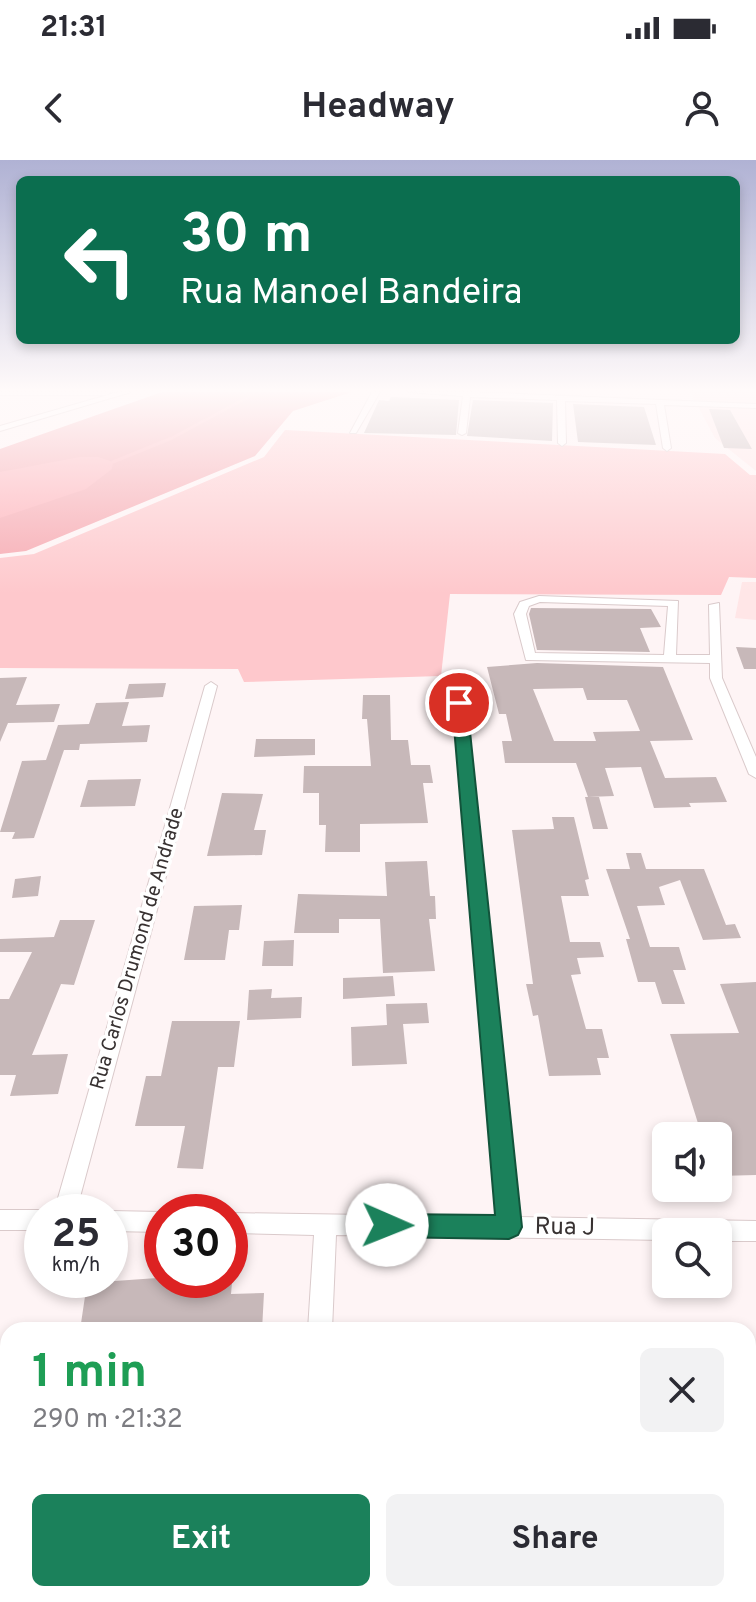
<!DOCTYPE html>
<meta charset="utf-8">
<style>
body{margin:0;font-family:Overpass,sans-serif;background:#f2f2f3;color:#2b2b33;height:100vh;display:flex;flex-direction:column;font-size:30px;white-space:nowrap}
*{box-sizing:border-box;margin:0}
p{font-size:26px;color:#7c7c81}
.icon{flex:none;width:44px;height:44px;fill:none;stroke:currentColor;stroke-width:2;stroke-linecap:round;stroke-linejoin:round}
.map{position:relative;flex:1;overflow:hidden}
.sheet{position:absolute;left:0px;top:1162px;width:756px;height:280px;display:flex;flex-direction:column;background:#fff;border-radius:24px 24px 0 0;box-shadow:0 4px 12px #0003}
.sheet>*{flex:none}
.guide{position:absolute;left:16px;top:16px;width:724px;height:168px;border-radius:12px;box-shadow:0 4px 12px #0003;background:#0b6e4f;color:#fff;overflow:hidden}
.fabs{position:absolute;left:652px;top:962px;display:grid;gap:16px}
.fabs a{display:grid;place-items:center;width:80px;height:80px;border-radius:12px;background:#fff;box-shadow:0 4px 12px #0003;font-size:40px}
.speed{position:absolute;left:24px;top:1034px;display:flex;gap:16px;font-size:40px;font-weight:700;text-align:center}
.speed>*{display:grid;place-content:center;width:104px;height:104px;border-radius:50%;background:#fff;box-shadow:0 4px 12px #0003;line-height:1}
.speed small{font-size:20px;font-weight:400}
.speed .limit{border:12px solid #d22;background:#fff;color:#111}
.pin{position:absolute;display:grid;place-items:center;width:68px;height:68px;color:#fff;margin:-34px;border:4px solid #fff;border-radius:50%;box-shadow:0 2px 8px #0007}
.me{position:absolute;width:88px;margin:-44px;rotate:91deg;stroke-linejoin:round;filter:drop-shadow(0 0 6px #0008)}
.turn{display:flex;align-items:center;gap:28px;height:168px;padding:0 32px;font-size:36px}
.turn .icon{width:104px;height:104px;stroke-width:2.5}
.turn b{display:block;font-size:56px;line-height:68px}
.round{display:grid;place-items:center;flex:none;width:84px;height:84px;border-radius:12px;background:#f2f2f3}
.overview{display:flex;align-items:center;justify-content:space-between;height:136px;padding:0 32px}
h1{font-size:48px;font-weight:700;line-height:60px;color:#1e9e55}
.button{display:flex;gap:16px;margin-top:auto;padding:16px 32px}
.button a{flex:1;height:92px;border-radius:12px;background:#1b815b;color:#fff;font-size:32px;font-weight:700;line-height:92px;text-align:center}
.button a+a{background:#f2f2f3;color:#2b2b33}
.status{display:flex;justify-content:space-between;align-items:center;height:56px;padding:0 40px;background:#fff;direction:ltr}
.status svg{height:22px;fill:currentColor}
header{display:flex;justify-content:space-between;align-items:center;height:104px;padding:0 32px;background:#fff;font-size:36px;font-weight:700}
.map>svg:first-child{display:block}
</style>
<div class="status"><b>21:31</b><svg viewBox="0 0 49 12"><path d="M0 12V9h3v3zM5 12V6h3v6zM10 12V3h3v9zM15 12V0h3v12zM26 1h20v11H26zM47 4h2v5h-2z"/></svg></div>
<header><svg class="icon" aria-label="back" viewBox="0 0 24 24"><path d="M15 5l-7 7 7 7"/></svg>Headway<svg class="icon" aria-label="person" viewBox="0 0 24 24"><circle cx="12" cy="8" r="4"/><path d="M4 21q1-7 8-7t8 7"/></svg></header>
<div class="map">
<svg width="756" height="1442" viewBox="0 0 756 1442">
<rect width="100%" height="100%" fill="#fef4f5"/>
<!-- built -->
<path fill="#ffe6e7" d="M690,232H756V311L715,278Z
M742,422H756V460L735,458Z"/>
<!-- green -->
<path fill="#fec8cc" d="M285,270L725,294L750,315H756V418L729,417L721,435L450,434L441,516L244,522L238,509L0,508V398L34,394L264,297Z"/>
<!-- forest -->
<path fill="#f6a8b0" d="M162,232H352L293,251L255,296L26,391L0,394V289Z"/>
<!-- water -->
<path fill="#fdafb7" d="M80,297H98L113,302L112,309L86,329L0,358V312Z"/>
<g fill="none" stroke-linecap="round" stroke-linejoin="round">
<!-- stream -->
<path stroke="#fdafb7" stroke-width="3" d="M113,302L172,278L252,235"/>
</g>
<!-- building -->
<path fill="#c7b8b9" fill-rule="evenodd" d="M391,237L459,240L456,275L364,273L379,240L389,241Z
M473,240L553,243L552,281L467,276Z
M573,244L644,247L656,285L578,282Z
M709,249L730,250L752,289L724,288Z
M531,448L651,449L661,467L640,468L650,492L537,490L529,454Z
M736,487L756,488V509H744Z
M537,503L663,507L693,580L650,581L665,618L716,617L727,642L689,643L691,647L654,648L641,607L605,608L614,636L588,637L576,603H505L502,581H512L506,554H499L487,507ZM583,528L587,540H627L640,571L593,572L596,581H554L533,529Z
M27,517L16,545L60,544L54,562L8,563L0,582V518Z
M166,523L163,537L125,539L129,524Z
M363,535H390L391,580H408L411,605H430L433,623H423L428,663L360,664V692H325L326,665H319V633H303L304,606H371L367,559H362Z
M129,542L122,566L150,565L147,582L80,584L79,590H64L34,678L12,679L15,672H0L22,601L46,600L58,565L89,564L96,543Z
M256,579H315V595L254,597Z
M141,619L135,646L80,647L88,620Z
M222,633L263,634L254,670H266L262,695L207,696Z
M585,637H599L608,669H593Z
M552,657H574L589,719L585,720L589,736H561L570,782H600L604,797L577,798L581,814L571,815L586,869H602L609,898H597L601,915L549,916L538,855L533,856L526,824H533L512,670L554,669Z
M626,693H641L646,709H704L726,765L735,764L741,778L703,780L680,720L659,727L665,745L637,746L650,787H679L686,810H673L685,844H662L655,822H638L626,779H630L606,709H630Z
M427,701L430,736H435L436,759H429L435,811L383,813L380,759H339V773H294L298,734L387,736L385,702Z
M41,716L38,736L12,738L15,719Z
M242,745L239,770H229L225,800H184L194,746Z
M60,760H95L74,825L61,824L32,895L68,894L58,934L10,936L16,915H0V839H9L32,792H0V779L54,777Z
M294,780L293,806H262L264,781Z
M393,816L395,836L343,839V818Z
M756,822V1015L718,1016V976H702L670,874L739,873L720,824Z
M272,829L271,838L302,837L301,858L247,860L249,830Z
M427,843L429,863L403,864L407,904L352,906L351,867L387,865L386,844Z
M172,861H240L234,907H218L203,1009L177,1008L185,966H135L146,916H161Z
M157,1118L192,1120V1124L232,1123L231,1134L264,1133L262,1170H80L87,1123Z"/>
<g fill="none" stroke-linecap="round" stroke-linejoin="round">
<!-- minor casing -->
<g stroke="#dacacb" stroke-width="2">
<path id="minor" d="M0,232H109L110,233L106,235H0Z
M118,232H131L0,271V266Z
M372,232H380L356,273H350Z
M408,232H472L756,244V248L664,245L671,288L667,291L663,288L656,244L565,241L566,283L562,286L558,283L557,240L470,237L466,273L462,275L458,273L463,236Z
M539,436L678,441L676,495H710L709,445L719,443L722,518L756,597V618L749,614L710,518V503L526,500L514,454L520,442ZM540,442L668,446L664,495L535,493L526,454L529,446Z
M211,522L217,526L76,1052H54L205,526Z
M459,539L465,543L519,1057L756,1061V1081H718V1072H666V1080L336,1075L332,1170H308L314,1075L230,1073V1053L497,1057L453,543Z
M0,1050H42L48,1052H42V1070H0Z
M110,1051L163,1052L162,1072L110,1071V1052H107Z
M291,1434H319V1442H291Z"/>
</g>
<!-- minor -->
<use href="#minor" fill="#fff" fill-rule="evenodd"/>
</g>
<!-- sky -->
<linearGradient id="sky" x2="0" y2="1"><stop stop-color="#b0b2d4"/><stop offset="0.53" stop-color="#fffafa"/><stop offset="1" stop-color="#fffafa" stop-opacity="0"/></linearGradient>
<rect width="756" height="434" fill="url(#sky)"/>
<!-- route -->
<path fill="#1b815b" stroke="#12543b" stroke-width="2" d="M459,538L467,543L522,1067L518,1075L509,1079L387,1077L378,1074L374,1065L378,1057L387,1054L495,1055L452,543Z"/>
<g text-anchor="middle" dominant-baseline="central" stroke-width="7" stroke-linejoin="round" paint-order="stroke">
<!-- street labels -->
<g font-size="20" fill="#383232" stroke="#fff">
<text transform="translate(138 789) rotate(-74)">Rua Carlos Drumond de Andrade</text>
</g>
<!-- near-street labels -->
<g font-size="24" fill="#383232" stroke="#fff">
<text transform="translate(565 1068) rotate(1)">Rua J</text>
</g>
</g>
</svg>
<div class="fabs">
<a><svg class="icon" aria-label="sound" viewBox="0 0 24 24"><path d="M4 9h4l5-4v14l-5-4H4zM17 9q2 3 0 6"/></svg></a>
<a><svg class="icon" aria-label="search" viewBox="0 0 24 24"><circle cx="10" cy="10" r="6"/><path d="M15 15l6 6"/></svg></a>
</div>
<div class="speed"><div>25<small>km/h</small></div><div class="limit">30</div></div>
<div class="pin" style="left:459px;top:543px;background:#d93025"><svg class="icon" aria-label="arrive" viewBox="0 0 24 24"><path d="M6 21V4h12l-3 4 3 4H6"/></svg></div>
<svg class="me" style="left:387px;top:1065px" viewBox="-20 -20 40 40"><circle r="19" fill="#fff"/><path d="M0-13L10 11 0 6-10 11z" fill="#1b815b"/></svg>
<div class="guide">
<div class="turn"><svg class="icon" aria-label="left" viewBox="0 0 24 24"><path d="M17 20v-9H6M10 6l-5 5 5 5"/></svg><div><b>30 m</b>Rua Manoel Bandeira</div></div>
</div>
<section class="sheet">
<div class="overview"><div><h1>1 min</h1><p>290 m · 21:32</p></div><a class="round"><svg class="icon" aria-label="close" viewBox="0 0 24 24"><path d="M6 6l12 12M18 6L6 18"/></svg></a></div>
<div class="button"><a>Exit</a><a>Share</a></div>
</section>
</div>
